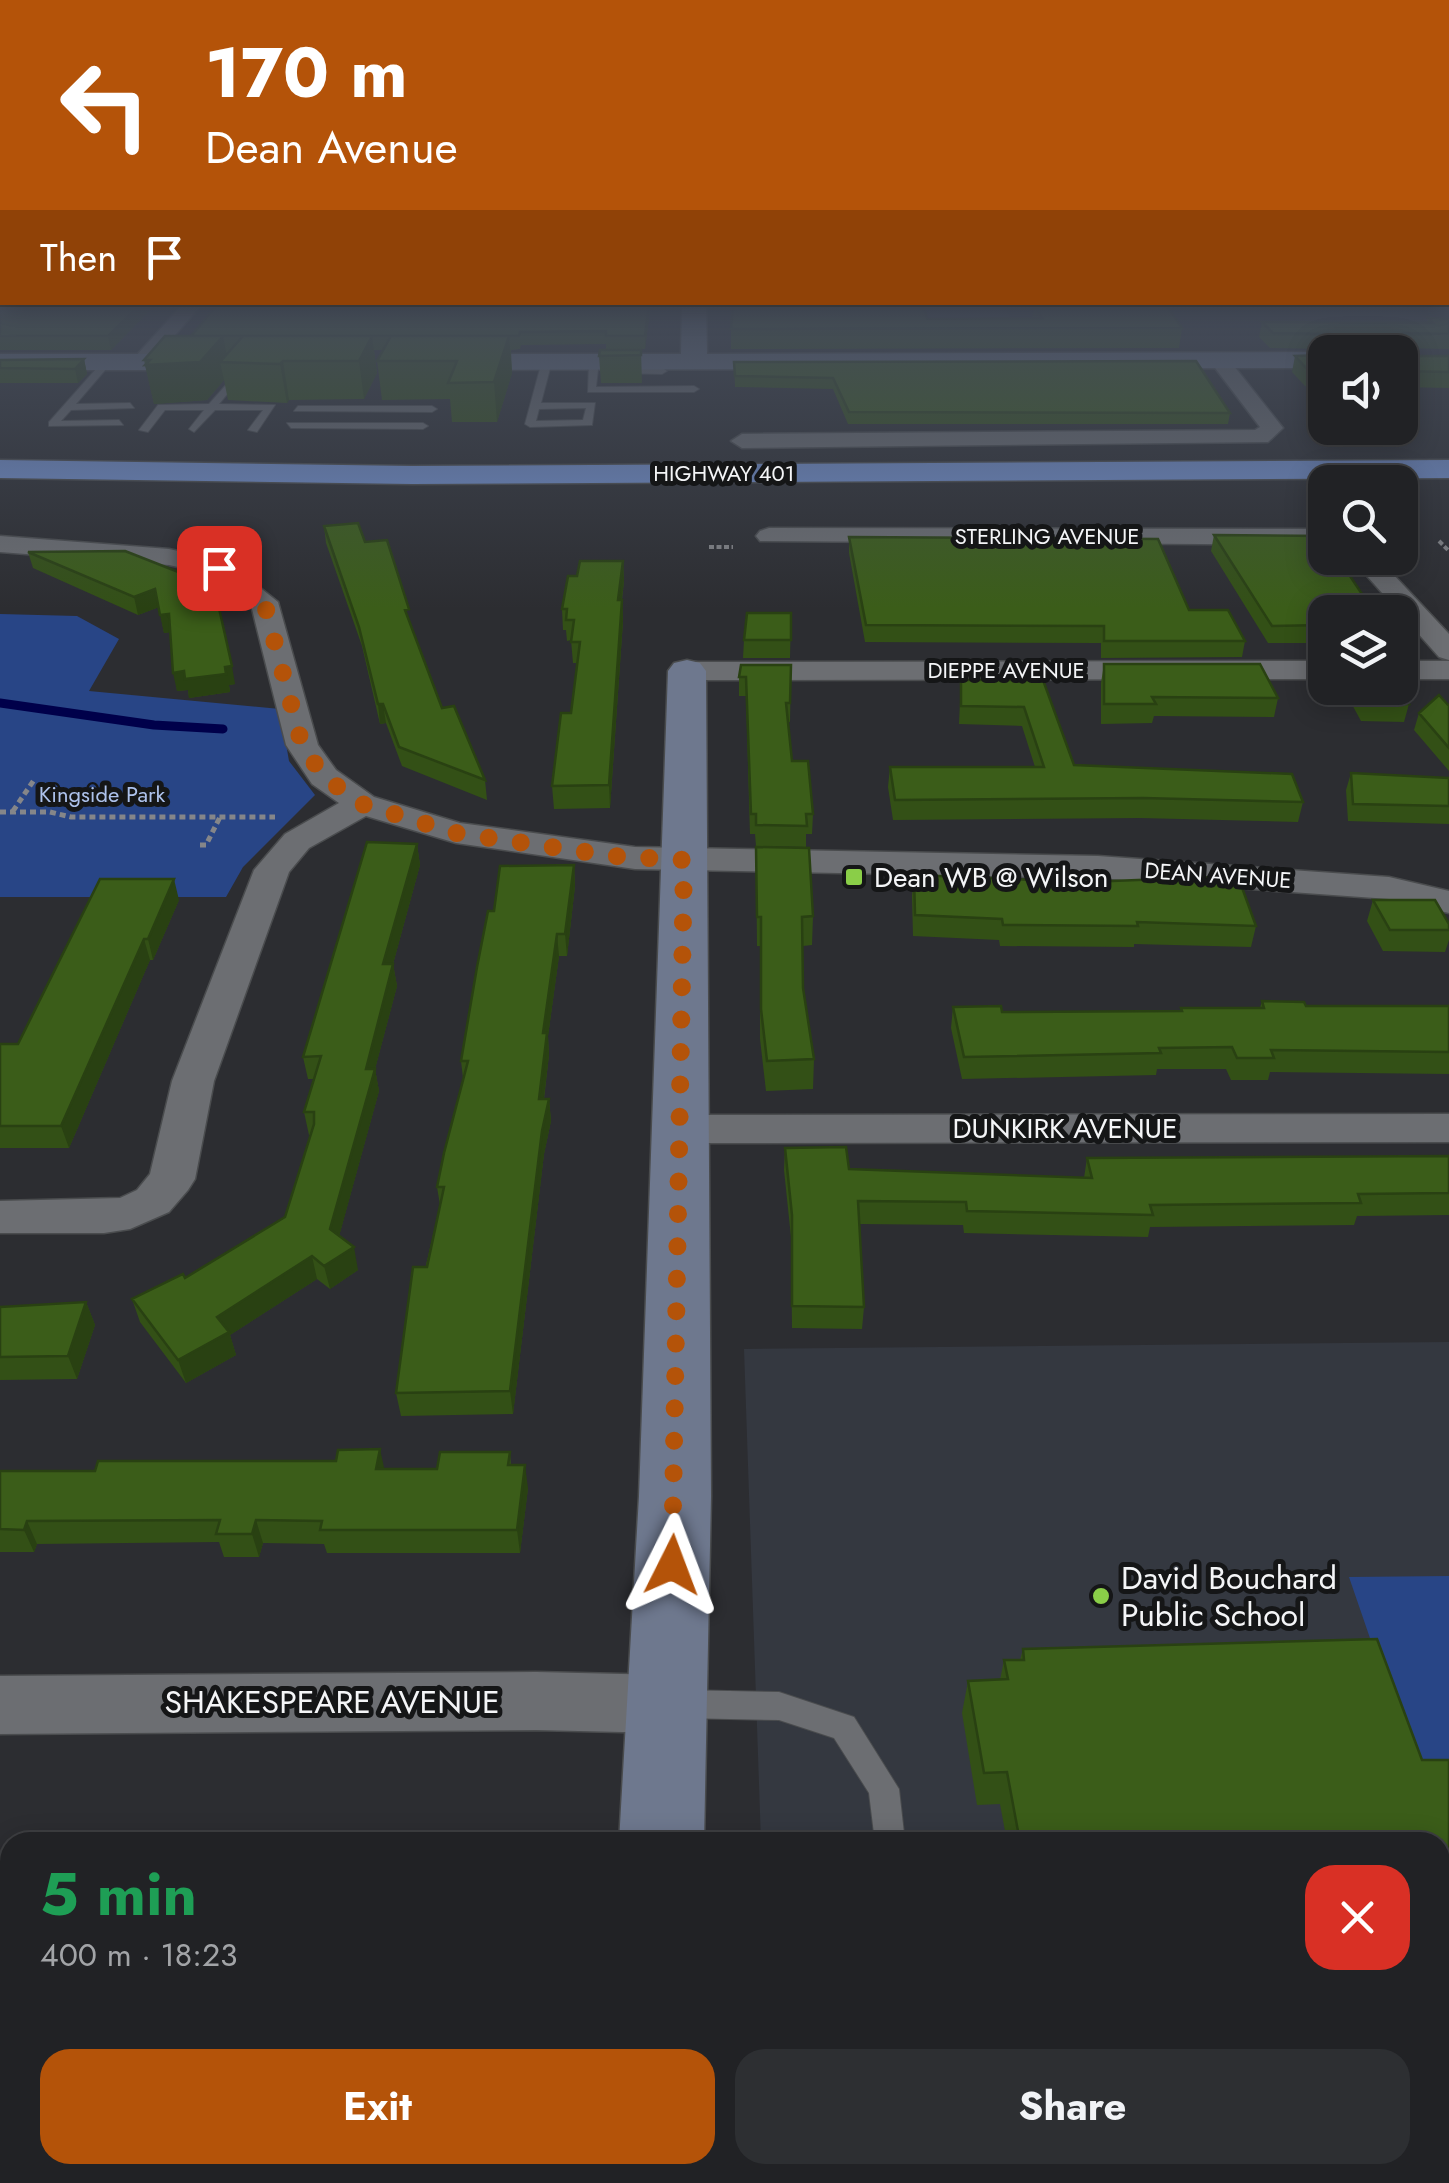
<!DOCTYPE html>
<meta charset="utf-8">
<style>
body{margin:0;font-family:Jost,sans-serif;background:#2d2f32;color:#f1f3f6;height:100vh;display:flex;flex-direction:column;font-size:38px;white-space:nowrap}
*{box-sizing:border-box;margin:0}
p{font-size:32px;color:#a2a4a7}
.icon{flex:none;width:55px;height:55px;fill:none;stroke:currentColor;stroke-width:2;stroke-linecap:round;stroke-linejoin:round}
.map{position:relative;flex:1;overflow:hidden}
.panel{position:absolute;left:0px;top:1832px;width:1450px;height:352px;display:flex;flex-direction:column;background:#212225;border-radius:30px 30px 0 0;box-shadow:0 5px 25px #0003,0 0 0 2px #3e3f42}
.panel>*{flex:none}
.top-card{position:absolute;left:0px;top:0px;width:1450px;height:305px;box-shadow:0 5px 25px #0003,0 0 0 2px #3e3f42;background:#b45309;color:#fff;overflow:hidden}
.tools{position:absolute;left:1308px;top:335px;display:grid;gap:20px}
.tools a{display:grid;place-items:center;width:110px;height:110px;border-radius:20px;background:#212225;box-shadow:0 5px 25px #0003,0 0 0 2px #3e3f42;font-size:50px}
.pin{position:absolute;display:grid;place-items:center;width:85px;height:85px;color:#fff;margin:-42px;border-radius:20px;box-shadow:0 5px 15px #0006}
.me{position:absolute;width:110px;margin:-55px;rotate:3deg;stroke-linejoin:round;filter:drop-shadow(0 0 8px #0008)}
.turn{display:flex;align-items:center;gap:35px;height:210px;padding:0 40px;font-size:45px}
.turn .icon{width:130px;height:130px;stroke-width:2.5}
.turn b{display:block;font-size:70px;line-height:85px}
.then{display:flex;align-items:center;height:95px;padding:0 40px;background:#0003;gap:20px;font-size:38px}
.round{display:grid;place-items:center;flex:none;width:105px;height:105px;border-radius:30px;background:#2d2f32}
.overview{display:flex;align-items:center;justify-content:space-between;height:170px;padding:0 40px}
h1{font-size:60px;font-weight:700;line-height:75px;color:#1e9e55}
.primary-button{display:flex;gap:20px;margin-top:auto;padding:20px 40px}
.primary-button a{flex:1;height:115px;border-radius:30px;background:#b45309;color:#fff;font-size:40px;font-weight:700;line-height:115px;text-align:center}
.primary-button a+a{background:#2d2f32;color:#f1f3f6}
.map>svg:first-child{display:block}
</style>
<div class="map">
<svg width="1449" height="2183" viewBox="0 0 1449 2183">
<rect width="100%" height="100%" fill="#2c2d31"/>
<!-- built -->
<path fill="#343840" d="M816,303H1002L1016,328L932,327Z
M1449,1342V2183H772V2175H1440V1842H761L744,1349Z"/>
<!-- green -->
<path fill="#284586" d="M0,614L77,616L119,639L89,691L280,709L289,761L315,795L243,867L226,897H0Z
M1449,1576V1868L1349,1577Z"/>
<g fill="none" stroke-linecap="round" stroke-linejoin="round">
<!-- stream -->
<path stroke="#00004a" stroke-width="9" d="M0,703L154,725L223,729"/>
<!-- lane casing -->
<g stroke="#4a4c4e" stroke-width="2">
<path id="lane" d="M547,358L552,361L541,403H595L592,425L530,427L525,424L542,361ZM586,408L583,420L536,421L539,409Z
M594,358L599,361L596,387L694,386L699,389L694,392H588L589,361Z
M104,360L112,362L76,404L130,403L134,408L71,410L61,421L119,420L123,425L49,426V422Z
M241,368L246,371L219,404L275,405L257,432L248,430L263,410H215L194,432L189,429L204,410H165L148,432L139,430L158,405L209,404Z
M615,368H662L667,371L662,374L612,373Z
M298,406H432L437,409L432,412L294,411Z
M287,423H423L428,426L423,429L291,428Z
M682,1690L779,1692L854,1717L899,1789L905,1842H875L869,1793L834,1738L779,1720L682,1718L672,1714L667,1704L672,1694Z
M908,2175H944L945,2183H909Z"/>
</g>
<!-- street casing -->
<g stroke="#4a4c4e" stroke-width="3">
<path id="street" d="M184,303H203L148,366H134V358Z
M1219,354L1226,356L1283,428L1268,442L742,448L731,441L742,434L1255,430L1260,427L1209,360Z
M769,528L1325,529V545L760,541L756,536L760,531Z
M0,536L169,549L228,562L278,602L318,745L336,770L374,797L460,823L635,847L1098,856L1389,877L1449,891V913L1389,899L1098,878L635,869L456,843L366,816L309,848L289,872L214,1081L195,1179L188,1190L169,1212L130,1229L104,1233H0V1201L120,1198L137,1190L150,1174L172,1081L254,870L285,834L339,803L312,784L286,745L251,605L210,574L169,565L0,552Z
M1351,558H1378L1449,634V660L1439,657Z
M1325,661V679L687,680L677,677L672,671L677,665L687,662Z
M1400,661H1449V679H1400Z
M1449,1114V1142L681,1143L666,1139L659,1129L666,1119L681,1115Z
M536,1672L665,1675L687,1684L696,1704L687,1724L665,1733L536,1730L0,1734V1676Z"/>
</g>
<!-- secondary casing -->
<g stroke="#4a4c4e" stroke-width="3">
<path id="secondary" d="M682,303H706L707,354L1325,352V368L438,370L425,362L438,354H681Z
M0,354H217L230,362L217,370H0Z
M687,660L700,663L706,671L711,1496L704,1842H619L639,1496L668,671L674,663Z
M605,2175H703V2183H603Z"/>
</g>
<!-- highway casing -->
<g stroke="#4a4c4e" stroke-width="3">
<path id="highway" d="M0,460L412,466L1449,460V478L412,484L0,478Z"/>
</g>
<!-- path-far1 -->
<path stroke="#858689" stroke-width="4" stroke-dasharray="5 2.5" stroke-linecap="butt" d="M1439,541L1449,551
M709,547H733"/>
<!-- path -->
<path stroke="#858689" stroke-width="5" stroke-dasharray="6 4" stroke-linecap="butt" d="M13,811L34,780
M0,812H50L71,817H275
M200,845H206L220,817"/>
<!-- lane -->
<use href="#lane" fill="#6c6e72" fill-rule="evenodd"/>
<!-- street -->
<use href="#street" fill="#6c6e72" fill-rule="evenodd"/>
<!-- secondary -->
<use href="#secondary" fill="#6e788e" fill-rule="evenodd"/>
<!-- highway -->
<use href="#highway" fill="#7391d0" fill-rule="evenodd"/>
</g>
<!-- wall -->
<path fill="#335016" d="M0,303H157L111,350H0Z
M219,303H651L645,349H606V344L521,345L520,349L511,350L512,373L497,422H452L450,399L382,400L377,361L383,350H374L377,373L364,399L289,400L287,403L228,400L224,380L207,400L154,404L144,360L191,336Z
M1034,303L1182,328L1179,348L731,349V324L872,308L927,319L1032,318Z
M1428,318L1449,319V349L1400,348V353L1404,356H1449V388L1400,387V352H1328V349L1270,348L1259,337L1262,322L1427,323Z
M641,350L642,383H601L599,356Z
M1325,355V386H1305L1292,372L1295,356Z
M84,359L87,374L78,383H0V360Z
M734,362L1230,413L1228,424H848L833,389L735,387Z
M324,526L365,542L411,626L442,708L485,780L487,800L402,766L386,723L380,724L362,646L326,543Z
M1214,535L1325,612V654L1319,643H1268L1211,551Z
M849,537L1189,610L1245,641L1242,657L1101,658V643L865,642L849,553Z
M125,551L235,684L229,685L230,692L189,698L188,690L177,691L170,632L164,633L159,607L138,615L33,568L28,552Z
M623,561L624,581L622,600L623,621L610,808L554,809L552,786L571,713L577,663H573L571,640L567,641L566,630H563L562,609L577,576Z
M791,613L790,658H743L744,640Z
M1104,664L1278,698L1274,717L1154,716L1152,723L1101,724V683Z
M791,665L790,722H788L792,761L813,814L812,834H806V847L756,846L755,834H750L746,696H739V677Z
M961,680H1043L1074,765L1303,802L1298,822L1140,818L893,820L888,787L890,767H1035L1022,726L959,724Z
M1343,688H1400L1409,704L1404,722L1361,721Z
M1449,706V771L1414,730L1419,713Z
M1351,773L1449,778V824L1348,821L1346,790Z
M417,844L420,865L393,964L397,986L375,1069L379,1091L339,1236L358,1270L330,1289L317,1279L230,1335L236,1355L186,1383L140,1322L132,1299L185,1278L285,1217L311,1135H309L304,1112L314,1079H308L303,1057Z
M756,847L813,916L812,945L803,946V988L814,1059L813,1089L766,1091L760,1039V946H757Z
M574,865L575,886L567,956H559L548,1036L549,1055L544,1099H549L551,1121L544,1154L513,1414L401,1416L396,1393L440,1205L437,1187L463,1078L461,1061Z
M914,875L1086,882H1216L1256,926L1251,947L1134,944V947L1000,946L999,940L913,936L912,896Z
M179,900L153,960H150L69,1148H0V1044H18Z
M1373,900L1449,924V940L1445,952L1383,951L1367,921Z
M1262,1001L1306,1006H1449V1074L1270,1072L1268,1080H1231L1226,1069H1157L1156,1075L962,1079L951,1028L953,1007L1002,1012L1180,1011L1181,1008H1260Z
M785,1148L849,1169L1084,1178L1087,1158L1449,1156V1215L1357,1216L1354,1225L1150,1227L1148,1237L964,1233L963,1225L860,1224L864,1307L862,1329L792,1328L791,1237L784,1170Z
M86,1302L95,1325L77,1379L0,1380V1307Z
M510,1452L511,1465L528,1488L520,1553H327L324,1544L263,1543L259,1557H224L219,1542L37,1544L34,1552H0V1471L437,1469Z
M1377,1639L1422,1760H1449V2183H1185L1184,2175H1440V1842H1007L1000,1804L977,1805L962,1713L968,1681L1000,1680L1004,1660H1020L1023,1649Z"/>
<!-- shaded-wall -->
<path fill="#294112" d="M142,303H157L111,350L108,336Z
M649,303H651L645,349V336Z
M223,336L228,362H220L224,380L207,400L154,404L145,365Z
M372,336L377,373L364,399L359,361Z
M509,336L512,373L497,422L494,382Z
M84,359L87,374L78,383L75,369Z
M283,361L289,400L287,403L280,364Z
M623,561L624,581L619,621L618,600Z
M155,589L159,607L138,615L134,597Z
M622,600L623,621L610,808L609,785Z
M169,614L173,632L164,633L160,615Z
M232,666L235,684L229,685L230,692L189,698L188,690L177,691L173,673Z
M378,704H383L386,723L380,724Z
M417,844L420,865L387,986L383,964Z
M574,865L575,886L567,956L565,934Z
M174,879L179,900L153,960L148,939Z
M557,934L559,956L548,1036L549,1055L541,1121L539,1099L543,1033Z
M144,939L150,960L69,1148L61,1126Z
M393,964L397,986L375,1069L379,1091L335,1251L330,1229L366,1069Z
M549,1099L551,1121L544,1154L513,1414L510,1391L542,1131Z
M354,1247L358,1270L330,1289L324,1266Z
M312,1256L317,1279L230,1335L236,1355L186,1383L178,1360L217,1317Z
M86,1302L95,1325L77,1379L68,1356Z
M380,1449L385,1472L376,1469Z
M525,1465L528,1488L520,1553L517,1530Z
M256,1520L263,1543L259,1557L252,1534Z
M27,1521L37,1544L34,1552L24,1530Z"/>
<!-- building -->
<path fill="#3b5d19" stroke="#294112" stroke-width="2.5" d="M0,303H142L108,336H0Z
M219,303H649L645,336H606V331L520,332L519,336H191Z
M740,303H870L872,308H924L927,319L1042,318L1034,303H1165L1182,328L731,329L733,305H740Z
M1428,318L1449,319V334L1403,333L1399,337L1400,353L1404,356H1449V372L1400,371V352H1331V334L1273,333L1262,322L1433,323Z
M165,336H223L200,362L145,365L150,360H144Z
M243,336H372L359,361H283L280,364L220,362Z
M391,336H509L494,382L448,383L457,361H377Z
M600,350H641V355L599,356Z
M1325,355V371L1308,370L1295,356Z
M84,359L75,369L0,368V360Z
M1196,361L1230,413L849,412L833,378L735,376L734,362Z
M358,523L365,542L387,540L409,609L405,610L442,708L454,706L485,780L399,747L383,704H378L359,627L324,526Z
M1214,535L1325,536V558H1338L1374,612H1325V628L1324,625L1272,626Z
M849,537L1158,539L1189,610H1228L1245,641H1104V626L866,625Z
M125,551L214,586L232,666L225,667L226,674L185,679L184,671L173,673L169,614L160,615L155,589L134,597L28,552Z
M580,561H623L618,600H622L609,785L552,786L561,713H571L580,642H571L574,620H566L567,609H562L568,576H577Z
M747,613H791V640H744Z
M1104,664H1260L1278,698L1152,697L1156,704H1104Z
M741,665H791L790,703H786L792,761H808L813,814H806L807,826L756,825V814H751L746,677H739Z
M961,680H1043L1074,765L1292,774L1303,802L1143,798L895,800L890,767H1044L1024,707L961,706Z
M1358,688H1400L1409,704L1366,703Z
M1439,695L1449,706V748L1419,713Z
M1351,773L1449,778V806L1353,804Z
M367,842L417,844L383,964H393L366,1069H375L330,1229L354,1247L324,1266L312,1256L217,1317L229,1332L178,1360L132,1299L183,1274L185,1278L285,1217L314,1124V1112H304L321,1056L303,1057Z
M756,847L809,848L813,916L802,917L803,988L814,1059L767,1061L761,1009V917H757Z
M574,865L565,934H557L543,1033H547L539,1099H549L542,1131L510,1391L396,1393L413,1267H427L444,1187H437L444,1153L468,1061H461L477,967L488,911H494L500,866Z
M914,875L1086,882L1215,877L1216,882H1240L1256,926L1137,922L1138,926L1003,925L1002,919L915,915Z
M100,879H174L148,939H144L61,1126H0V1044H18Z
M1373,900H1435L1449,924V930H1390Z
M1262,1001L1304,1002L1306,1006H1449V1052L1271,1050L1274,1058H1237L1232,1047L1159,1048L1161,1053L964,1057L953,1007L1001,1006L1002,1012L1182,1011L1181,1008H1264Z
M846,1147L849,1169L1092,1178L1087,1158L1449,1156V1193L1358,1194L1361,1203L1150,1205L1153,1215L967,1211L966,1202L858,1201L864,1307L792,1306V1215L785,1148Z
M86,1302L68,1356L0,1357V1307Z
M380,1449L376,1469H437L440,1452H510L508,1465H525L517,1530H320L322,1521L256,1520L252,1534H216L220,1520L27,1521L24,1530L0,1529V1471H95L98,1461H336L338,1450Z
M1377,1639L1422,1760H1449V2183H1206L1204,2175H1440V1842H1020L1007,1772L984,1773L968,1681L1008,1679L1004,1660H1024L1023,1649Z"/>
<!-- sky -->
<linearGradient id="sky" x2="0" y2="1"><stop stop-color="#18191b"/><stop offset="0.5" stop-color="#454c5a"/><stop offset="1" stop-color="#454c5a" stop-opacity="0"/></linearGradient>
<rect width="1449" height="609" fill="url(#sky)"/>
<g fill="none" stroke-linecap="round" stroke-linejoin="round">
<!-- route -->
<path stroke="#b45309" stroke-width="18" stroke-dasharray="0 32.4" d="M219,568L264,602L302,745L324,777L362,804L456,833L613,856L684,860L672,1565"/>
</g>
<!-- markers -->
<g fill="#8ace48" stroke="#151617" stroke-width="4">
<rect x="844" y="867" width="20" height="20" rx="5"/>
<circle cx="1101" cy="1596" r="10"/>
</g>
<g text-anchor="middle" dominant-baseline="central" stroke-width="10" stroke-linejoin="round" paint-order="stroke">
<!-- far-street labels -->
<g font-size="22" fill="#f4f5f7" stroke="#151617">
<text x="724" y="473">HIGHWAY 401</text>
<text x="1047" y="536">STERLING AVENUE</text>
<text x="1006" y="670">DIEPPE AVENUE</text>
<text transform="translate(1218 875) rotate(4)">DEAN AVENUE</text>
</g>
<!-- far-park labels -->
<g font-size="22" fill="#adc2ec" stroke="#151617">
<text x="102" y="794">Kingside Park</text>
</g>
<!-- poi labels -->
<g font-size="28" fill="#f4f5f7" stroke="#151617" text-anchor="start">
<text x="874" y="877">Dean WB @ Wilson</text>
</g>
<!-- street labels -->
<g font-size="28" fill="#f4f5f7" stroke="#151617">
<text x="1065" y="1128">DUNKIRK AVENUE</text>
</g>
<!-- near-poi labels -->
<g font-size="32" fill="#f4f5f7" stroke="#151617" text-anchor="start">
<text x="1121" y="1578">David Bouchard<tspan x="1121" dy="37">Public School</tspan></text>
</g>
<!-- near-street labels -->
<g font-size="32" fill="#f4f5f7" stroke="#151617">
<text x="332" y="1702">SHAKESPEARE AVENUE</text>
</g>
</g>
</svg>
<div class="tools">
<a><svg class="icon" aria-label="sound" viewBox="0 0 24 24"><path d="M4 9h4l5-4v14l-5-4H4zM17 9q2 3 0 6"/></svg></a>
<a><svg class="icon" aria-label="search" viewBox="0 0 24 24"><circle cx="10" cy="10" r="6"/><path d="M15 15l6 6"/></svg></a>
<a><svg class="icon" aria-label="layers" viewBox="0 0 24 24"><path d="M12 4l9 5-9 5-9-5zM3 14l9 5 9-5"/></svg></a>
</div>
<div class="pin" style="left:219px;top:568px;background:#d93025"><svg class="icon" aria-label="arrive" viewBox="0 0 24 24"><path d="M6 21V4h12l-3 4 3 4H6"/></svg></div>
<svg class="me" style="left:672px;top:1565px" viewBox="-20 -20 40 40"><path d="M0-17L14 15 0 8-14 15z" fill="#b45309" stroke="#fff" stroke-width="4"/></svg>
<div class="top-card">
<div class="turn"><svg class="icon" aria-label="left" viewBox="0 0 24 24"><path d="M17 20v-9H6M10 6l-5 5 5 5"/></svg><div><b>170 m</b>Dean Avenue</div></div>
<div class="then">Then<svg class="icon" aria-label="arrive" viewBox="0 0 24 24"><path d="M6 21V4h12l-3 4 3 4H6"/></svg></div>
</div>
<section class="panel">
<div class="overview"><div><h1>5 min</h1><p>400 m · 18:23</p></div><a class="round" style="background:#d93025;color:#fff"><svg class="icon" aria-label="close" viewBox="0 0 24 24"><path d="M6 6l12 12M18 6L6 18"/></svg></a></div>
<div class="primary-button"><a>Exit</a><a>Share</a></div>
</section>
</div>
